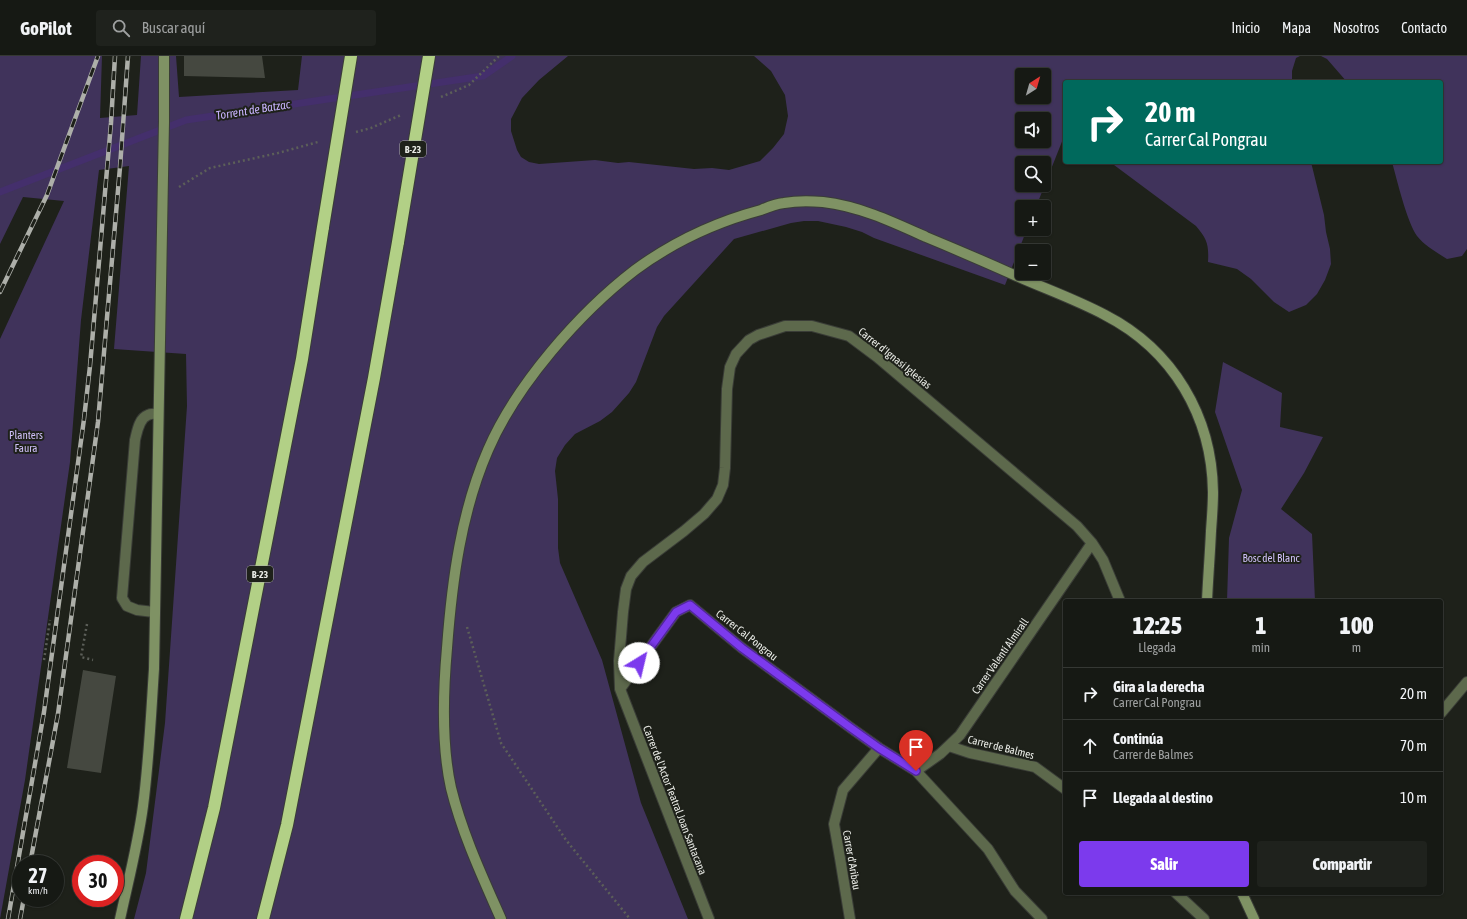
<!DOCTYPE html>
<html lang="es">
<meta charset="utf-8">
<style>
body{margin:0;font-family:"Asap Condensed",sans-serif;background:#1f221d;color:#f1f3f6;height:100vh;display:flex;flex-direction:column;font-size:15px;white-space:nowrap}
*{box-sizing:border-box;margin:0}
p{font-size:13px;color:#9ea0a0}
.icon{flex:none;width:22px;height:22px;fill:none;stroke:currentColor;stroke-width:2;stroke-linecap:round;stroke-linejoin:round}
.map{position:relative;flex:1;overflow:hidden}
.sheet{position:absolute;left:1063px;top:543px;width:380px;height:296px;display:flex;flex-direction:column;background:#161914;border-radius:4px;box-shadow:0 1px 3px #0004,0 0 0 1px #353834}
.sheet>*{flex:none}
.hud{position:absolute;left:1063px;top:24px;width:380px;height:84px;border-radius:4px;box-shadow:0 1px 3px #0004,0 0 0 1px #353834;background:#00695c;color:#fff;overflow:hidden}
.needle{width:26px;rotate:37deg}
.controls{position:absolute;left:1015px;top:12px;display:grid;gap:8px}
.controls a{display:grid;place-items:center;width:36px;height:36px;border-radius:4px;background:#161914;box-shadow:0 1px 3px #0004,0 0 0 1px #353834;font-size:20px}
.speed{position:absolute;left:12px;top:799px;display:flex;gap:8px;font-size:20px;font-weight:700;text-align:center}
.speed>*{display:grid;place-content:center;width:52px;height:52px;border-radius:50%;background:#161914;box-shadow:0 1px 3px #0004,0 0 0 1px #353834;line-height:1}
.speed small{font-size:10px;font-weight:400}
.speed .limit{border:6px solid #d22;background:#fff;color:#111}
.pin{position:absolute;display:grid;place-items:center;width:34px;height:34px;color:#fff;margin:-41px -17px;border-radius:50% 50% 50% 0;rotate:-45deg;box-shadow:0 0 4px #0007}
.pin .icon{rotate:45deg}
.me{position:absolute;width:44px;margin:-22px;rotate:36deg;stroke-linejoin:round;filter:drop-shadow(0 0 3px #0008)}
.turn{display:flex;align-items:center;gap:14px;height:84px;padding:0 16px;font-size:18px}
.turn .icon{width:52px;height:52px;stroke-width:2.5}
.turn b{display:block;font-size:28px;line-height:34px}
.eta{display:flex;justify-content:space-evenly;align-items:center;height:68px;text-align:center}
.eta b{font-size:24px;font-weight:800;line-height:28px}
.cta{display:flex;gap:8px;margin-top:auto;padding:8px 16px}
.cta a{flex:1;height:46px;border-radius:4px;background:#7c3aed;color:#fff;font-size:16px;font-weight:800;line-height:46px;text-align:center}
.cta a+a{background:#1f221d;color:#f1f3f6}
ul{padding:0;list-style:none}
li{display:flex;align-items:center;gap:12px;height:52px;padding:0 16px;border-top:1px solid #353834}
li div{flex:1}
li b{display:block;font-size:15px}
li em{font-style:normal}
header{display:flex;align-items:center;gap:24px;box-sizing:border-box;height:56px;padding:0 20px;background:#161914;border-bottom:1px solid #353834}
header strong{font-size:19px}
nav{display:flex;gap:22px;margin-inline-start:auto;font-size:14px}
.search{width:280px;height:36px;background:#1f221d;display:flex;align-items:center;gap:10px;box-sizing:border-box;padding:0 14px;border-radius:4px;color:#9ea0a0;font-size:15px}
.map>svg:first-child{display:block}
</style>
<header>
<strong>GoPilot</strong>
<div class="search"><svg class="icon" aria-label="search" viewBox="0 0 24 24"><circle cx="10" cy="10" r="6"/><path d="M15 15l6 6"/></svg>Buscar aquí</div>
<nav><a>Inicio</a><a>Mapa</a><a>Nosotros</a><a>Contacto</a></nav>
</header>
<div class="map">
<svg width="1467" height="863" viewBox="0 0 1467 863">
<rect width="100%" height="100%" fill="#1e211a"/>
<!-- green -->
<path fill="#40335b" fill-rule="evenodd" d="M0,0H102L100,62L137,59L141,0H176L179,41L298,34L302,0H568L539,24L522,42L511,63V75L517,94L521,101L529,106L539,108L595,104L618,107L629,106L694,113L712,112L729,114L760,105L773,92L784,78L788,60L785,39L771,15L754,0H1300L1296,2L1292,15V26H1065V84L1063,83L1036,151H1022V173H1027L1005,229L874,182L862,176L846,171L818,165H804L791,167L734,183L664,260L657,271L636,326L629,337L612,356L600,365L575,378L565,389L557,402L555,415L558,443V492L560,507L602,604L641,747L688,863H134L146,817L165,667L187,350L186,298L114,293L129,110L99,114L81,264L70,406L25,724L0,863V283L64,145L23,141L0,188ZM1022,19H1044V41H1022ZM1022,63H1044V85H1022ZM1022,107H1044V129H1022Z
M1321,0H1467V193L1462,200L1447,203C1436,196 1425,190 1417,180C1407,166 1397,124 1392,106H1441V26H1347L1327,3Z
M1110,106H1311L1324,159L1326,176L1330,193L1331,208L1325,224L1317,238L1306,249L1289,256L1274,246L1251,223L1237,213L1208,206C1209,188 1207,183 1196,170Z
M1223,306L1282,337L1280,371L1323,381L1304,417L1281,453L1312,478L1315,545H1227L1229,482L1242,434L1215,356Z"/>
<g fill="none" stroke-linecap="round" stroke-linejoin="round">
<!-- stream -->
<path stroke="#442f6c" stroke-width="7" d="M0,136L186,64L483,20L512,0"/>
</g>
<!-- building -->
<path fill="#454840" d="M184,0H262L265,22L184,20Z
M83,614L116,620L101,717L67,712Z"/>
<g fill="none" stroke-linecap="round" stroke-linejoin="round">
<!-- lane casing -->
<g stroke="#3a3d37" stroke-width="12">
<path id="lane" d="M154,556L137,554L127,550L122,542L135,384C137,376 139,362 148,359C151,357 156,358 158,358"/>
</g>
<!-- street casing -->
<g stroke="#3a3d37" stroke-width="12">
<path id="street" d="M620,633L676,556L690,549L742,592L851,672L879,692L916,715L988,793L1015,835L1042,863
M1441,657L1467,626
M949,690L970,697L1035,711L1065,733
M916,715L940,698L960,679L1092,487
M1176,837L1204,863
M709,863L620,633L619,605L623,556L626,533L631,520L643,506L684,475L704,458L717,443L723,429L725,412L727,333L730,311L736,298L749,284L758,279L785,270H812L849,280L877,301L1077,470L1092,487L1103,504L1120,545
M850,863L840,802L834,768L843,734L879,692"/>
</g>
<!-- secondary casing -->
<g stroke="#3a3d37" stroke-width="12">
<path id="secondary" d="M1242,837L1254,863
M120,863C128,826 138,788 143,750C149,704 151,659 154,613L164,65V0
M501,863C482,820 462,777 451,732C441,687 443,637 447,592C452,525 461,456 488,394C516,329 579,257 635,214C673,186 716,166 761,154C768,151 776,148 784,147C795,145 811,145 823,146C859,150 893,166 926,181C955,193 983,205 1012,218C1043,232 1075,243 1105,259C1173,294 1212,360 1213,436C1213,449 1212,462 1211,475C1210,498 1208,522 1207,545"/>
</g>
<!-- highway casing -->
<g stroke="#3a3d37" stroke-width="14">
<path id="highway" d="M186,863L214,752L302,303L323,171
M263,863L287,769L374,322L398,186"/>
</g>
<!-- path -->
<path stroke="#5c5f59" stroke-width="2.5" stroke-dasharray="2 3" stroke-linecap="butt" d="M441,41L469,29L499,0
M356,76L371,72L401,59
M179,131L210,112L278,97L318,86
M87,568L81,601L93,604
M467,571L501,687L566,784L630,863
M44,604L50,564"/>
<!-- lane -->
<use href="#lane" stroke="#5d694c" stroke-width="10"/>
<!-- street -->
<use href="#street" stroke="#5d694c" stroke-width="10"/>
<!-- secondary -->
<use href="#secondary" stroke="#7f9264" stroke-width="10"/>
<!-- highway -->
<use href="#highway" stroke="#b2d086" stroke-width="12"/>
<!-- rail casing -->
<g stroke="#adafa9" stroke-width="4.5">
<path id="rail" d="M0,236L47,139L98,0
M30,808L58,658L98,366L120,111L128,0
M8,863L44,656L84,363L90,310L111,67L115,0
M20,863L24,842"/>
</g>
<!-- rail -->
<use href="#rail" stroke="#1e211a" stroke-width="3" stroke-dasharray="9" stroke-linecap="butt"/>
<!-- highway-bridge casing -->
<g stroke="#3a3d37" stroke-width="14" stroke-linecap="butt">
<path id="highway-bridge" d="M323,171L351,0
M398,186L429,0"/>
</g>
<!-- highway-bridge -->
<use href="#highway-bridge" stroke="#b2d086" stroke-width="12"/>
</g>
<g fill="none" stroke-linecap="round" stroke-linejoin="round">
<!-- route casing -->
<g stroke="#51269a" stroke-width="10">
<path id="route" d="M639,607L676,556L690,549L742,592L851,672L879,692L916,715"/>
</g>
<!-- route -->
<use href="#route" stroke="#7c3aed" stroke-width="7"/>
</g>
<g text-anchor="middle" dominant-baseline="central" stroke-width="4" stroke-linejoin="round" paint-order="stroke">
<!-- shield labels -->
<g fill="#1e211a" stroke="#acaea9" stroke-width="1">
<rect x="400" y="85" width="26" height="16" rx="3"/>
<rect x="247" y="510" width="26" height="16" rx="3"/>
</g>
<g font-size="10" font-weight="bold" fill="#e9ebe6">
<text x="413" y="93">B-23</text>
<text x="260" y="518">B-23</text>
</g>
<!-- street labels -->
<g font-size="11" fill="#e9ebe6" stroke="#1e211a">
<text transform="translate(895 302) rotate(39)">Carrer d'Ignasi Iglesias</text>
<text transform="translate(747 579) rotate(38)">Carrer Cal Pongrau</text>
<text transform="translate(1000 600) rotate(-55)">Carrer Valentí Almirall</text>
<text transform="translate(1001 691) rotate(14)">Carrer de Balmes</text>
<text transform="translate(675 744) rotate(69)">Carrer de l'Actor Teatral Joan Santacana</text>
<text transform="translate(852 804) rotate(80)">Carrer d'Aribau</text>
</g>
<!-- park labels -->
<g font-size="11" fill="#d1c1fa" stroke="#1e211a">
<text x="26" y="379">Planters<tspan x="26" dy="13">Faura</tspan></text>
<text x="1271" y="502">Bosc del Blanc</text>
</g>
<!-- water labels -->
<g font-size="12" font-style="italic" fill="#c7b2fc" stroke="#1e211a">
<text transform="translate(253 54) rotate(-9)">Torrent de Batzac</text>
</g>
</g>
</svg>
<div class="controls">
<a><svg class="needle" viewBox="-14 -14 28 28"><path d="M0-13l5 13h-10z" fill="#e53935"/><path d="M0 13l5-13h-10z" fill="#9ea0a0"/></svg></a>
<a><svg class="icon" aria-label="sound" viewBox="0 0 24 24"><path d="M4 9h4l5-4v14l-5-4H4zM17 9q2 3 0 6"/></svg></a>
<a><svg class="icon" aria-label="search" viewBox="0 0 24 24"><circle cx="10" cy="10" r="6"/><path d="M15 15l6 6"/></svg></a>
<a>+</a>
<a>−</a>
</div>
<div class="speed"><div>27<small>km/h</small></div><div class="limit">30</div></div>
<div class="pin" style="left:916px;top:715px;background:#d93025"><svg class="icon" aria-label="arrive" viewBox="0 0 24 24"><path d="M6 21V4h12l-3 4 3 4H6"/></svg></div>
<svg class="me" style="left:639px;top:607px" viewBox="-20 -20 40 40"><circle r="19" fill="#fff"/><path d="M0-13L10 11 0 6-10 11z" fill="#7c3aed"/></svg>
<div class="hud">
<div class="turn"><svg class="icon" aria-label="right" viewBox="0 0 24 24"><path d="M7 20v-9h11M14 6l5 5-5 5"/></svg><div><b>20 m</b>Carrer Cal Pongrau</div></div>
</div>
<section class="sheet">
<div class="eta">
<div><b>12:25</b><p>Llegada</p></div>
<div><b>1</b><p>min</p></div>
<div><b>100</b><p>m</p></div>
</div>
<ul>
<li><svg class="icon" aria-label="right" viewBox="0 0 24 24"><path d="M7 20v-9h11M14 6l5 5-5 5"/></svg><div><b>Gira a la derecha</b><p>Carrer Cal Pongrau</p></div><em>20 m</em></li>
<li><svg class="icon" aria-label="ahead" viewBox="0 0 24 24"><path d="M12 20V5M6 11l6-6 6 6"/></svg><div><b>Continúa</b><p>Carrer de Balmes</p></div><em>70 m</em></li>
<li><svg class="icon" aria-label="arrive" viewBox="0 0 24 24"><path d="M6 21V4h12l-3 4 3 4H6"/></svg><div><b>Llegada al destino</b></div><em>10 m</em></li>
</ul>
<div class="cta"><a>Salir</a><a>Compartir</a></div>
</section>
</div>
